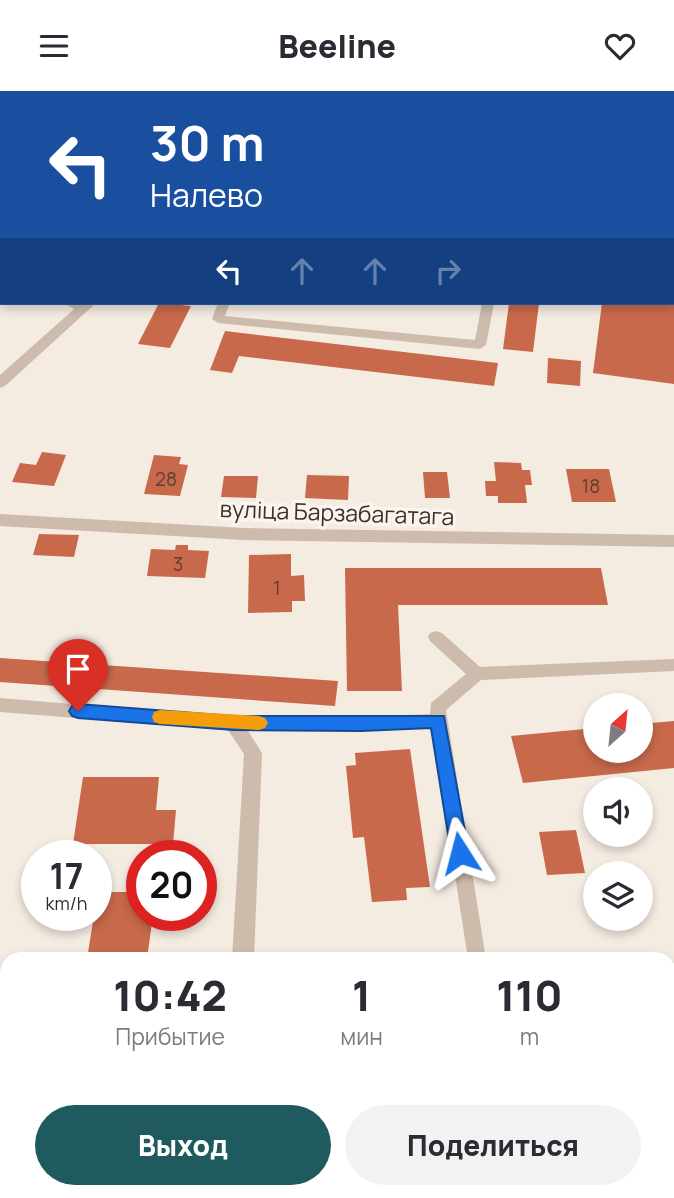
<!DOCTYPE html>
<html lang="ru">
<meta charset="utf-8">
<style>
body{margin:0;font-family:Manrope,sans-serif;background:#f2f2f3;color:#2b2b33;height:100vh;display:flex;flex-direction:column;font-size:26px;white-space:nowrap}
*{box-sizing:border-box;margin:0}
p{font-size:23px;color:#7c7c81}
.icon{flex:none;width:38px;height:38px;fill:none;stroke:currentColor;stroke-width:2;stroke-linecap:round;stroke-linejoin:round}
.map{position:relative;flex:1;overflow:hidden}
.sheet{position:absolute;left:0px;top:861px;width:676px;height:247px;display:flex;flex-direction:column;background:#fff;border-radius:21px 21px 0 0;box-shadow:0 4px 10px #0003}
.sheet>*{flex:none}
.banner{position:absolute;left:0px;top:0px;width:676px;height:214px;box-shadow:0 4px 10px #0003;background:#1a4fa0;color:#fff;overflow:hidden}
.needle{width:46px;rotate:27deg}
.fabs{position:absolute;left:583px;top:602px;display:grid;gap:14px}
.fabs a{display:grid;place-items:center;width:70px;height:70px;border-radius:50%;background:#fff;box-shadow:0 4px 10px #0003;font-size:35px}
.speed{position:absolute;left:21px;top:749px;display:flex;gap:14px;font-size:35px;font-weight:700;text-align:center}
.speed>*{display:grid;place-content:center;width:91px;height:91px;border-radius:50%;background:#fff;box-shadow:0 4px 10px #0003;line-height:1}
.speed small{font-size:18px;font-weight:400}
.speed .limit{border:10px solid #d22;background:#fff;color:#111}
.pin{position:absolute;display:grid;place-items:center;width:60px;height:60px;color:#fff;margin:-72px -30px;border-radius:50% 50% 50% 0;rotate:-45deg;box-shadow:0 0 7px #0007}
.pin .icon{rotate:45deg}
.me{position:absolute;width:77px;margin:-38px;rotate:351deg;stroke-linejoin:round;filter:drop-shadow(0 0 5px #0008)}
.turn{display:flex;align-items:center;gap:24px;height:147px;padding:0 35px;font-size:32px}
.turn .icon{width:91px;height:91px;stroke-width:2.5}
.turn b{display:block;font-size:49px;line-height:60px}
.lanes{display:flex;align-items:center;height:66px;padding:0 35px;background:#0003;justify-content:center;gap:35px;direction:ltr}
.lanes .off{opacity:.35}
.eta{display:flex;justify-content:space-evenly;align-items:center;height:119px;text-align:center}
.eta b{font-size:42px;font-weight:800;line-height:49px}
.action{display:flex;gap:14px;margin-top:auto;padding:14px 35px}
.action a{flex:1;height:80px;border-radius:42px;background:#1f5a5e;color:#fff;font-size:28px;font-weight:800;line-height:80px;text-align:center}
.action a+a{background:#f2f2f3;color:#2b2b33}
header{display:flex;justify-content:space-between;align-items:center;height:91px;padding:0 35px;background:#fff;font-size:32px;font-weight:800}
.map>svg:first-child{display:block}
</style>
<header><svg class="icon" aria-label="menu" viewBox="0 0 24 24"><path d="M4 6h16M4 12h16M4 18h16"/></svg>Beeline<svg class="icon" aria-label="heart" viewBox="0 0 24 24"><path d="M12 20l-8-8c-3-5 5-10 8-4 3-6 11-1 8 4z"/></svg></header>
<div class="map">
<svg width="674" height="1107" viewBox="0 0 674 1107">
<rect width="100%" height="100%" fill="#f4ebe1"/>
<!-- building -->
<path fill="#c8694b" d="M159,212L191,215L170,257L138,253Z
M509,212H539L533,261L503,258Z
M602,212H674V293L593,282Z
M225,240L498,272L494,295L239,265L232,282L210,279Z
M548,267L581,270L580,295L547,292Z
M42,361L66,364L54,395L12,391L20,372L36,374Z
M154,364L181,366L179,373L188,374L180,405L144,403Z
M494,371L521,372L522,379H530L532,394H525L527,412H498V405H486L485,390H496Z
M566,378H609L616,411H572Z
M423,381H447L450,407H425Z
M307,384L349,385L348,409L305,407Z
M224,385H258L256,407L221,406Z
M39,443L79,444L74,466L33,464Z
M176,454H188V459L209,460L205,487L147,485L151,458L175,459Z
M291,463V485L304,484L305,510H292V521L248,522L249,464Z
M345,477H601L608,514H398L402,600H347Z
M0,567L338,590L335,615L0,591Z
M674,630V677L523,692L511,645L595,637V660H640V633Z
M410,658L430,796L406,797L407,809L372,811L364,746L353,747L346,675L356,674L355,662Z
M83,686H159L156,719H176L173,753H73Z
M576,739L585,782L547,784L539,741Z
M97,801H142V824H153L147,868H87L94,824H96Z
M674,1004V1095L668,1096V1005Z
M68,1101H141V1107H67Z"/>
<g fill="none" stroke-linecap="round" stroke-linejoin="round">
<!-- service -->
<path fill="#cdbbac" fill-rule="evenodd" d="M381,0H391L380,2Z
M0,190H2V198H0Z
M63,212H79L88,218L82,222Z
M218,212H230L225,225L475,249L482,212H494L486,254L480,258L218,232L212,228Z
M436,540L442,542L480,576L674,568V580L481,589L446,619L486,868H468L432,636L361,640L233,639L227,637L225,632L227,627L233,625L361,626L430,623L431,612L466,583L430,550L428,546L430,542Z
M520,1101H544L547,1107H523Z"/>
<!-- minor -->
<path fill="#cdbbac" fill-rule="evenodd" d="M0,423L244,437L674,444V456L244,449L0,435Z
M0,607L240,627L262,662L254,868H232L244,663L228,639L0,621Z
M221,1101H245L244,1107H220Z"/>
<!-- tertiary -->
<path fill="#cdbbac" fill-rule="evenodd" d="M252,0H264L252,2Z
M81,212H96L5,295L0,297V284Z"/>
</g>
<!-- route -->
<path fill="#1a73e8" stroke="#114b97" stroke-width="2" d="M78,613L233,625H444L469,762L466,768L460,770L454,768L451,762L431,637L361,640L233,639L78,627L72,625L69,620L72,615Z"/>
<!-- slow -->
<path fill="#f59e0b" d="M160,619L259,625L265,627L268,632L265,637L259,639L160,633L154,631L152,626L154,621Z"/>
<g text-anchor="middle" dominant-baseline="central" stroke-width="7" stroke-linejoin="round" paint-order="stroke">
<!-- number labels -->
<g font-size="19" fill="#5e3e33">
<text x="166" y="388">28</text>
<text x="591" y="395">18</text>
<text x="178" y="473">3</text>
<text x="277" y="497">1</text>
</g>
<!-- street labels -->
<g font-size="23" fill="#3b302b" stroke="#fbf5ee">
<text transform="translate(337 421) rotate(2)">вуліца Барзабагатага</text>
</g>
</g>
</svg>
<div class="fabs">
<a><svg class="needle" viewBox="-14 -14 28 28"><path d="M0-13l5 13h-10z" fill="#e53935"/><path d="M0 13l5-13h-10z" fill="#7c7c81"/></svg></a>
<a><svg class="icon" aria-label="sound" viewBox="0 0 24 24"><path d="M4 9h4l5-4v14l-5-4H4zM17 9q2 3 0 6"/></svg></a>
<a><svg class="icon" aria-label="layers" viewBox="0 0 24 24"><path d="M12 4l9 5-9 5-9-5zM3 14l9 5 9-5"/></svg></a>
</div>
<div class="speed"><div>17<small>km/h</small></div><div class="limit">20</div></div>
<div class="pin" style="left:78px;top:620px;background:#d93025"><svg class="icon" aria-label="arrive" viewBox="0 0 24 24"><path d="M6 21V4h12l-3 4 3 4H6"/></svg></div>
<svg class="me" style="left:460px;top:762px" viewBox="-20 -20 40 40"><path d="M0-17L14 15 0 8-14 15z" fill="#1a73e8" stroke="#fff" stroke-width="4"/></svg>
<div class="banner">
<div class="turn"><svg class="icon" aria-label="left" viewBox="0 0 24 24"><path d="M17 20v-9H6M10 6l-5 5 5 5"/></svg><div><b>30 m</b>Налево</div></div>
<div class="lanes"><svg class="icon" aria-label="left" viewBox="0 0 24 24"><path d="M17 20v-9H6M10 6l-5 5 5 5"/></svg><svg class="icon off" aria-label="ahead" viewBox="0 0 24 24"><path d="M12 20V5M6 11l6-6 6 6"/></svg><svg class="icon off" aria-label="ahead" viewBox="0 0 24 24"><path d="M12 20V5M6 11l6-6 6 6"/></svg><svg class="icon off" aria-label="right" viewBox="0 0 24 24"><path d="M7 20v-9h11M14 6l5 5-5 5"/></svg></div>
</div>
<section class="sheet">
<div class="eta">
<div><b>10:42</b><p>Прибытие</p></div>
<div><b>1</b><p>мин</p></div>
<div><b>110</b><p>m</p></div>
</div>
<div class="action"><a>Выход</a><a>Поделиться</a></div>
</section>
</div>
